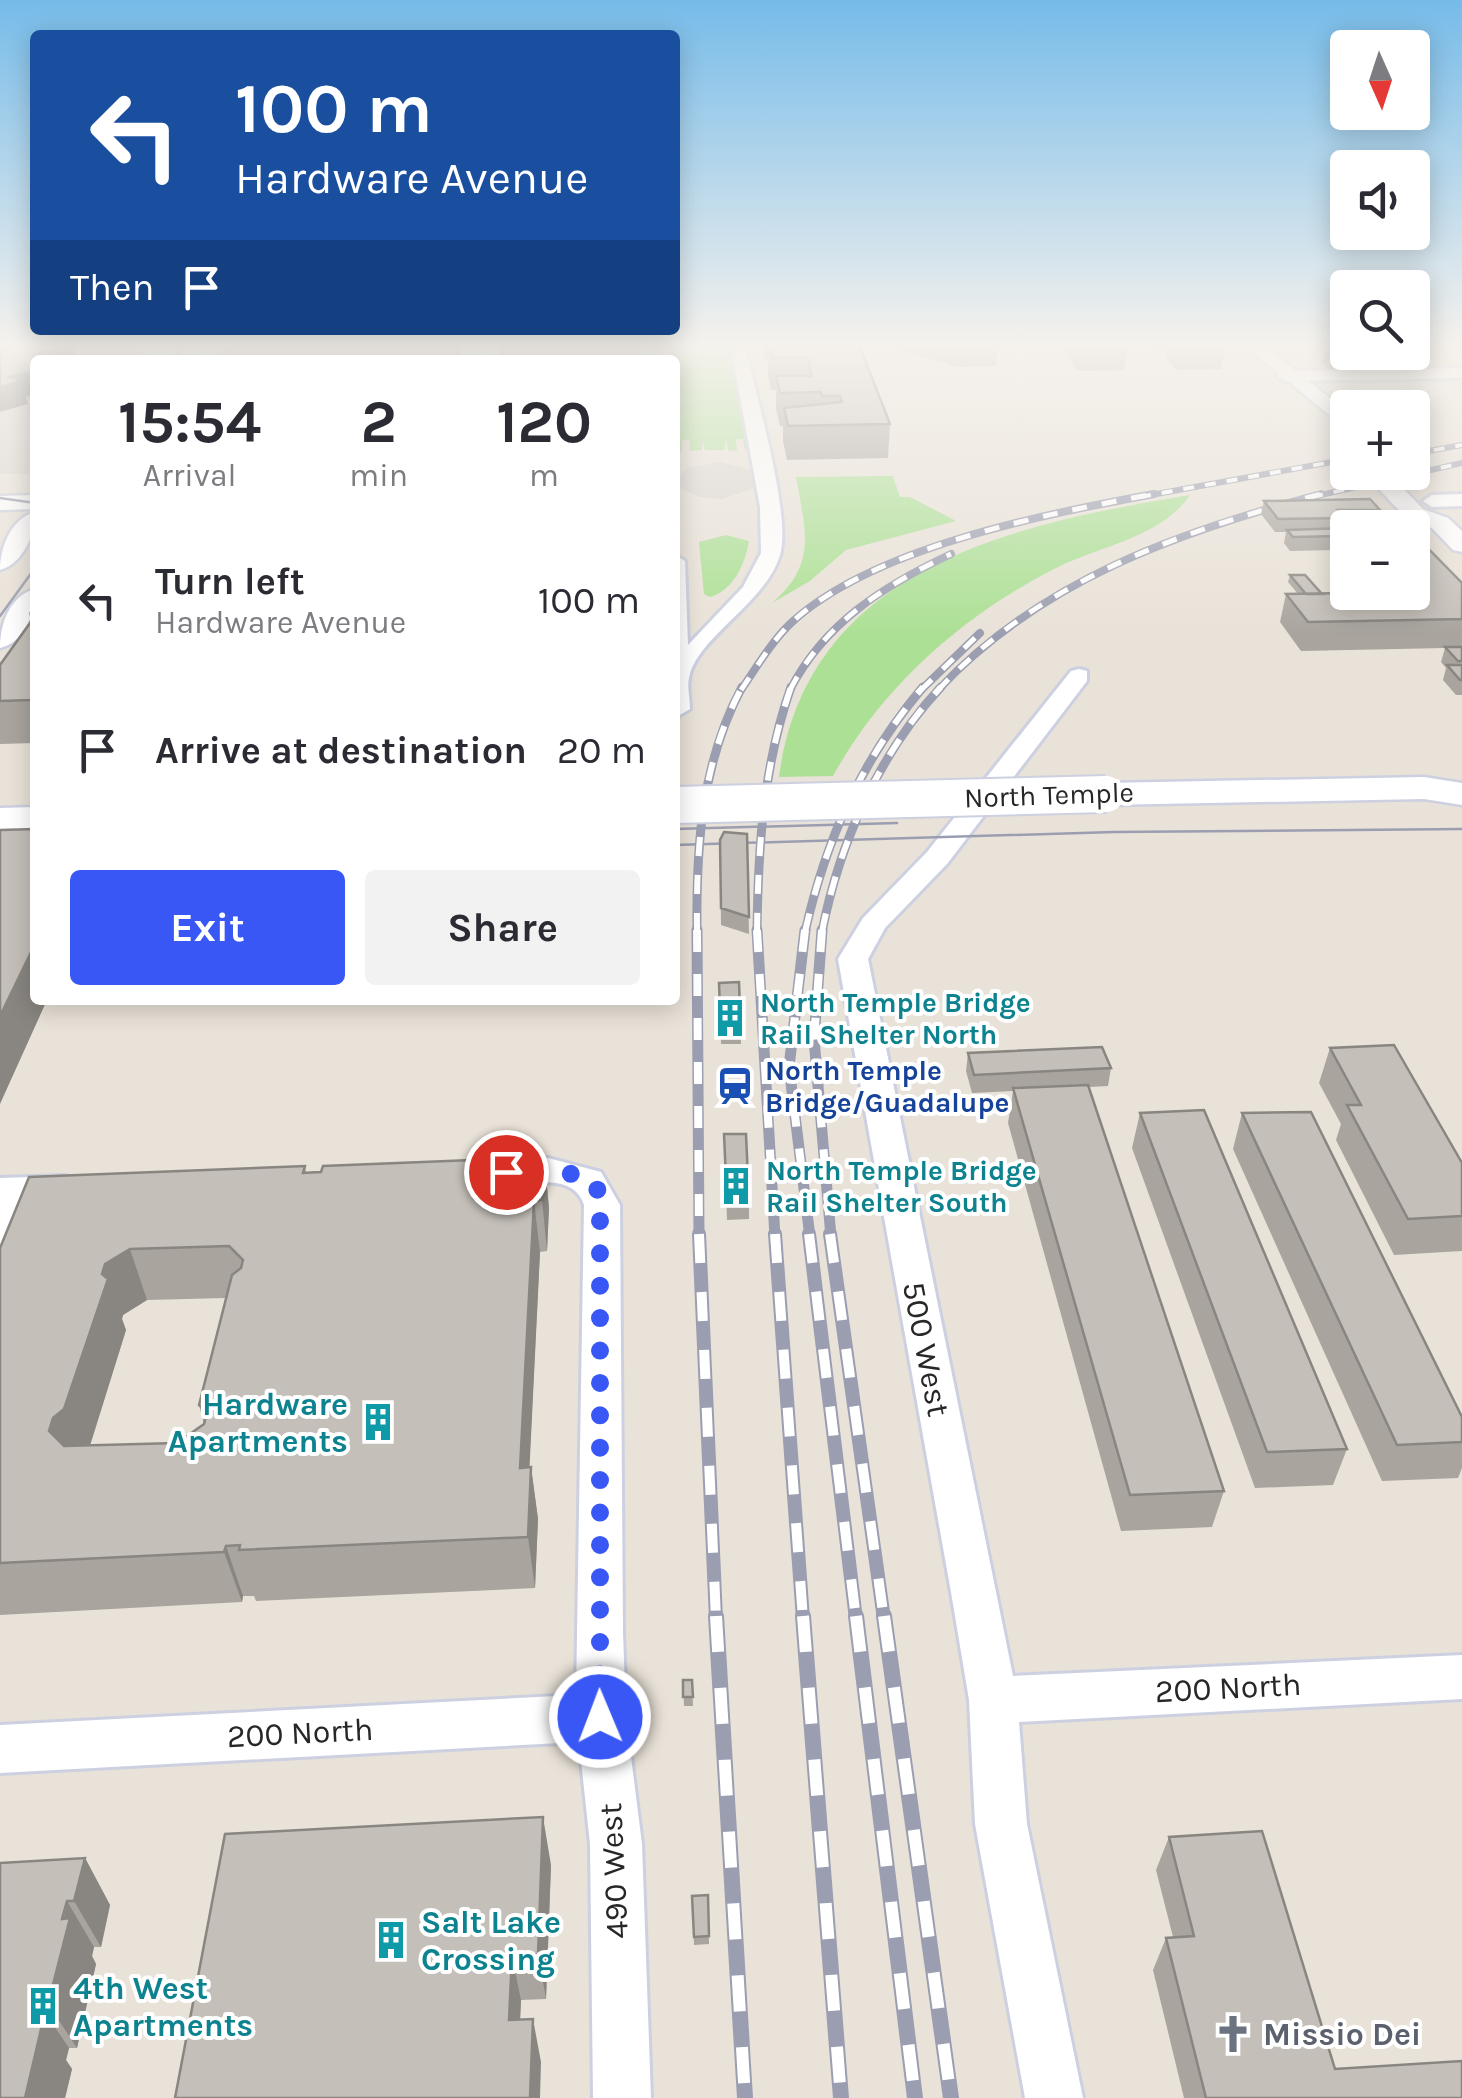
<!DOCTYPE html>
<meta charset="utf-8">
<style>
body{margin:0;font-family:Karla,sans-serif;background:#f2f2f3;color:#2b2b33;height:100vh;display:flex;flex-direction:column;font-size:38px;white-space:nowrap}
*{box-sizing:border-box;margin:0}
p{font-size:32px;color:#7c7c81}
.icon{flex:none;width:55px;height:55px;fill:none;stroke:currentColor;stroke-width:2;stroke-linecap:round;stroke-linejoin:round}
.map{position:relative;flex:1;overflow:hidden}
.details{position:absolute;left:30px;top:355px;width:650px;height:650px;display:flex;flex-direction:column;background:#fff;border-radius:10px;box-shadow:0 5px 25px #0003}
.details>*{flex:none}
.banner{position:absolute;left:30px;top:30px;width:650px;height:305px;border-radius:10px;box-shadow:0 5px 25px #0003;background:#1a4fa0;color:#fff;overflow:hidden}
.needle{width:65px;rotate:177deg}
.buttons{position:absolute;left:1330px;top:30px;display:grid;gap:20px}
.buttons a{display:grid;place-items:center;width:100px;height:100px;border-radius:10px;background:#fff;box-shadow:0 5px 25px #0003;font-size:50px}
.pin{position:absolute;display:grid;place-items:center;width:85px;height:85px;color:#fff;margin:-42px;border:5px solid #fff;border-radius:50%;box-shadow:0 2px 10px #0007}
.me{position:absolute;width:110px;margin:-55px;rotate:359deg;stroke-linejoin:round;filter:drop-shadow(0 0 8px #0008)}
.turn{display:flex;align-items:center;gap:35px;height:210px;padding:0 40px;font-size:45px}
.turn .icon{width:130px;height:130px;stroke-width:2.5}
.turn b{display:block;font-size:70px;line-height:85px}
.then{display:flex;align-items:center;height:95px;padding:0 40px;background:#0003;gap:20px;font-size:38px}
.eta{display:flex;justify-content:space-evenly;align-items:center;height:170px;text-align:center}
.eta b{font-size:60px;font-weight:700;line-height:70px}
.action{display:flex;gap:20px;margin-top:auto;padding:20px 40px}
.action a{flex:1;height:115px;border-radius:10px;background:#3957f5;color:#fff;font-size:40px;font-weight:700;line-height:115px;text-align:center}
.action a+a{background:#f2f2f3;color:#2b2b33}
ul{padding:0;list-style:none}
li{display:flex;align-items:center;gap:30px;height:150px;padding:0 40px}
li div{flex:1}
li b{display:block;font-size:38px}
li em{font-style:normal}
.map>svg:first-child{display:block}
</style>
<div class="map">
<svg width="1462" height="2098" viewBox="0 0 1462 2098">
<rect width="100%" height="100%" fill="#e9e2d8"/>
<!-- green -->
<path fill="#ace095" d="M667,342H733L753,450L745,449L743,439H736L737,451L728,450L726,439L724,450H705L702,440V450L690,451L689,440H682V451L675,452V360H668Z
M893,476L900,497H910L956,521L846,550L810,581L772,603C818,564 805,529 796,477Z
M1190,495C1160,539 1097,546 1052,570C961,617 882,687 833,776L779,777C807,567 1013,524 1190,495Z
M726,535L749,541C745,564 734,590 710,597L704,594L699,542Z"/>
<!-- plaza -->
<path fill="#dad5cf" d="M9,342H148L134,360H57Z
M35,395V474H0V412L26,405L16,399Z
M720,462L752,470L757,474V487L722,499L699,497L677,486V477L688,468Z"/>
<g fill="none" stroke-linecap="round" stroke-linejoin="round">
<!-- minor casing -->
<g stroke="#cdd0e0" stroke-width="6">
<path id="minor" d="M478,342H492L490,360H474Z
M654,342H668L670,360H654Z
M730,342H744C754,388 792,515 780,555C766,603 696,638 689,678C687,687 690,699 690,709L678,716L675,555L685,561L688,645L743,587L761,553L760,507Z
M1462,368V378L1285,381L1277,376L1285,371Z
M1462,494V506L1432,507L1423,501L1432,495Z
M1079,669L1087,671V681L947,864L885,928L868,959L1013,1676L1462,1655V1699L1019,1722L1027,1824L1083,2098H1025L975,1824L969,1700L952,1598L838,959L863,918L927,852L1071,671Z
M548,1158L601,1172L620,1205L623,1633L626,1717L642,1844L651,2098H593L590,1844L579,1742L0,1773V1725L576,1695L584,1205C572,1168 520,1189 491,1181L486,1172L491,1163Z
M65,1176L78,1180L83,1189L78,1198L32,1203L13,1245L0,1249V1178Z"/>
</g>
<!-- tertiary casing -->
<g stroke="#cdd0e0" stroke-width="5">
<path id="tertiary" d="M163,342H182L169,360H150Z
M205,342H223L211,360H193Z
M1240,342H1260L1343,409L1348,413V430Z
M1363,472H1387L1423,509L1448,518L1462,531V552L1453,550L1432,528L1407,519Z
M35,495V509L0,510V496Z
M35,512C35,534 24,563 0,570C0,547 11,519 35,512Z
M35,589C35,612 26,642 0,648C0,625 9,596 35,589Z"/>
</g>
<!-- secondary casing -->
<g stroke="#cdd0e0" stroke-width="5">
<path id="secondary" d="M1424,777L1462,783V805L1424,799L1106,805L1093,802L1088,794L1093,786L1106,783Z
M35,807V829L0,830V808Z"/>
</g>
<!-- minor -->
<use href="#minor" fill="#fff" fill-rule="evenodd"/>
<!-- tertiary -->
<use href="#tertiary" fill="#fff" fill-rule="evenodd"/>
<!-- secondary -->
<use href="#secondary" fill="#fff" fill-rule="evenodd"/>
<!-- tram -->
<path stroke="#9b9eb1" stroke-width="2.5" d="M173,360L186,342
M0,498L35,503
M0,616L35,568
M675,829L897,823
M675,845L1114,832L1462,829"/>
<!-- rail-far5 casing -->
<g stroke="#9b9eb1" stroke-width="6">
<path id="rail-far5" d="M1412,454L1462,445
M1140,497L1348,459
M1312,497L1462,463"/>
</g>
<!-- rail-far4 casing -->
<g stroke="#9b9eb1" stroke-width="8">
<path id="rail-far4" d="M741,690C756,668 772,641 791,623C873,547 1046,514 1154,494
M790,690C824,623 885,585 951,554
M921,690L980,633
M938,690C1041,580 1178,532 1321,494"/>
</g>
<!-- rail-far3 casing -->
<g stroke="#9b9eb1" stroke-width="9">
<path id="rail-far3" d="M697,932C696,847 701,764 742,687
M757,932C758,848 763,767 791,687
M805,932C826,839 861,761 923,687
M822,932C839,844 879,753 941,687"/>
</g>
<!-- rail-far2 casing -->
<g stroke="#9b9eb1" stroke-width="11">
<path id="rail-far2" d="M697,930L699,1237
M757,930L775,1237
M805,930L789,1067L810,1237
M822,930L814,1039L831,1237"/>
</g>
<!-- rail-far1 casing -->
<g stroke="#9b9eb1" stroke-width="14">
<path id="rail-far1" d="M699,1234L716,1619
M775,1234L803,1619
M809,1234L856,1619
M830,1234L884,1619"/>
</g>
<!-- rail casing -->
<g stroke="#9b9eb1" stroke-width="16">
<path id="rail" d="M716,1616L745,2098
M803,1616L841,2098
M856,1616L915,2098
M884,1616L951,2098"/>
</g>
<!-- rail-far5 -->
<use href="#rail-far5" stroke="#fff" stroke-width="4" stroke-dasharray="11" stroke-linecap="butt"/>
<!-- rail-far4 -->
<use href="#rail-far4" stroke="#fff" stroke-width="5" stroke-dasharray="15" stroke-linecap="butt"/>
<!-- rail-far3 -->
<use href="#rail-far3" stroke="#fff" stroke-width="6" stroke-dasharray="19" stroke-linecap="butt"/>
<!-- rail-far2 -->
<use href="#rail-far2" stroke="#fff" stroke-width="8" stroke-dasharray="22" stroke-linecap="butt"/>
<!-- rail-far1 -->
<use href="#rail-far1" stroke="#fff" stroke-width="10" stroke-dasharray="29" stroke-linecap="butt"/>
<!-- rail -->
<use href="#rail" stroke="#fff" stroke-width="12" stroke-dasharray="36" stroke-linecap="butt"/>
<!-- secondary-bridge casing -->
<g stroke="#cdd0e0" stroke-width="40" stroke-linecap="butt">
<path id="secondary-bridge" d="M675,805L1106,794"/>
</g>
<!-- secondary-bridge -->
<use href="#secondary-bridge" stroke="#fff" stroke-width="36"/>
</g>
<!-- wall -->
<path fill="#a9a49e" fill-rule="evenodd" d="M762,342H892L891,345H859L890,424L888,458L787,460L783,441V426H780L776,409V390H771L768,374V361H765Z
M894,342H996L998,344L996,366L957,367L898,349Z
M1058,342H1128L1124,370L1078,371L1069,359L1070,354H1066Z
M1151,342H1226L1221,369L1176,370L1166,358L1167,351H1158Z
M1325,352L1359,358L1356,369H1330L1322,363Z
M1264,501L1380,510L1377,523L1343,524L1342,528H1348V565H1343L1334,555L1336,550L1290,551L1284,543L1286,532H1275L1261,514Z
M1412,528L1423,536L1421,542L1462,583V695H1456L1443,680L1446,668L1441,662L1445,648L1301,651L1280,622L1286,594H1298L1288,582L1290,575L1322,594L1412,592Z
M35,605V743L0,744V665L31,621L29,613Z
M747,834L749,934L721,925L720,840Z
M739,982L741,1044H721L719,983Z
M1330,1048L1462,1163V1251L1394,1255L1336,1140L1341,1124L1319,1083Z
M968,1053L1111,1068L1108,1086L1089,1087L1224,1491L1212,1527L1121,1531L1008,1123L1013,1091L972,1093L966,1071Z
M1140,1113L1347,1449L1333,1485L1255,1488L1132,1148Z
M1242,1113L1462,1417V1468L1458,1478L1382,1481L1233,1149Z
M724,1134L749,1201V1219L727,1220Z
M544,1157L549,1208L547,1251L540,1252L529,1468L531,1467L538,1519L535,1588L256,1601L254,1596H243L242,1602L0,1615V1248L305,1166L306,1172ZM226,1298L199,1405L204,1424L177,1443L90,1446L126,1330L122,1319L123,1315L147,1300Z
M683,1680H692L693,1706H684Z
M1169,1837L1335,2069L1462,2098H1184L1153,1970L1166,1938L1173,1937L1156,1870Z
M85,1858L110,1905L101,1947H94L92,1956L96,1964L77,2048H69L66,2060L72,2069L65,2098L0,1863Z
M551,1865L546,1999L521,2000L520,2020L541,2062L175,2098Z
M708,1895L709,1944L694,1945L692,1896Z"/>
<!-- shaded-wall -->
<path fill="#898681" d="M73,346L76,360H36L34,355Z
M35,371V395L26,397L28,404L0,412V387L10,377Z
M35,944V1000H47L0,1104V1016Z
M544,1157L549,1208L547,1251L542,1200Z
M534,1201L540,1252L527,1519L520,1468Z
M130,1249L147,1300L123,1315L122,1319L126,1330L85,1461L74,1469L49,1431L105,1264Z
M531,1467L538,1519L535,1588L528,1537Z
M226,1546L243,1596L242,1602L224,1552Z
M543,1817L551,1865L546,1999L538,1954Z
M85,1858L110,1905L101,1947L74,1901Z
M67,1901L94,1947L92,1956L96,1964L77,2048L48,2004Z
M512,1956L521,2000L518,2064L509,2020Z
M40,2005L69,2048L66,2060L72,2069L65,2098H25L34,2026Z
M533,2019L541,2062L540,2098H530Z"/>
<!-- building -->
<path fill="#c4bfb8" stroke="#898681" stroke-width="2.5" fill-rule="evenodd" d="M0,342H62L73,346L34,355L47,360H35V371L10,377L22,381L0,387Z
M240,342H460L455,360H220L224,353Z
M511,342H637L638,360H497L498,357H503V344H511Z
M777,342H858L890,424L788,426L784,408L842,402L840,396H822L821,392L780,393L776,376H812L807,357L772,358L768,343Z
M949,342H996L998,344L959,345Z
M1348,351V352H1353L1359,358H1332L1325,352Z
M1370,499L1380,510H1338L1345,518L1278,519L1264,501Z
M1412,526L1423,536H1416L1462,583V619L1308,622L1286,594L1412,592V528H1369Z
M1348,528L1341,529L1339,536L1293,537L1287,530Z
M1290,575H1305L1322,594H1306Z
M35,616V694L31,700L0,701V665Z
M1445,647H1462V661H1458Z
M1447,665H1462V680H1460Z
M35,829V944L0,1016V830Z
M724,832L747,834L749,917L721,908L720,840Z
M739,982L741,1035L721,1036L719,983Z
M1394,1045L1462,1163V1216L1408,1219L1347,1105H1361L1330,1048Z
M1102,1047L1111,1068L974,1075L968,1053Z
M1088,1085L1224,1491L1130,1495L1013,1088Z
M1204,1110L1347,1449L1267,1452L1140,1113Z
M1311,1112L1462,1417V1442L1397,1445L1242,1113Z
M724,1134H746L749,1201H727Z
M544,1157L542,1200L534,1201L520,1468L531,1467L528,1537L239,1550L240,1545L226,1546L224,1552L0,1563V1248L29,1177L305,1166L303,1173L321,1172L323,1166ZM229,1246L243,1260L241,1268L232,1275L199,1405L207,1412L204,1424L177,1443L64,1446L49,1431L53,1418L64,1409L108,1279L102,1274L105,1264L130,1249Z
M683,1680H692L693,1697H683Z
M543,1817L538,1954L512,1956L509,2020L533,2019L530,2098H175L225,1834Z
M1262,1831L1335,2069L1462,2061V2098H1206L1166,1938L1194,1936L1169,1837Z
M85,1858L74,1901H67L62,1919L70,1918L48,2004L40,2005L34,2026L42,2025L25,2098H0V1863Z
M708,1895L709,1936L694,1937L692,1896Z"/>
<!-- sky -->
<linearGradient id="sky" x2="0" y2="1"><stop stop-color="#76bbe9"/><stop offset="0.54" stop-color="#f5f2ed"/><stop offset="1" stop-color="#f5f2ed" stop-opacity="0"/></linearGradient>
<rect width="1462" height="636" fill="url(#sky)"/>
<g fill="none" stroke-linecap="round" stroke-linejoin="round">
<!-- route -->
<path stroke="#3957f5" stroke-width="18" stroke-dasharray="0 32.4" d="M506,1172L579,1174L600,1192V1717"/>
</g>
<!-- icons -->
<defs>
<g id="building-bare" transform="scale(3)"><path d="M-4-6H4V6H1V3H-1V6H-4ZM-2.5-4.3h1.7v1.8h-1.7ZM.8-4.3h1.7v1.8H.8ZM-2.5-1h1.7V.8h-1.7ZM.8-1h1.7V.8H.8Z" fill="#0f9aa8" stroke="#fff" stroke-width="2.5" paint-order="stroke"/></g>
<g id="station-bare" transform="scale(3)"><path d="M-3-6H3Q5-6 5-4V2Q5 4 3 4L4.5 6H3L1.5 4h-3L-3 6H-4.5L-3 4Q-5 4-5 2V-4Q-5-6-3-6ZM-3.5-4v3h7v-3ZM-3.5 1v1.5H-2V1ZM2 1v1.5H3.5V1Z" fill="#1a4fb4" stroke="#fff" stroke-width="2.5" paint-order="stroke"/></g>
<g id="church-bare" transform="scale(3)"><path d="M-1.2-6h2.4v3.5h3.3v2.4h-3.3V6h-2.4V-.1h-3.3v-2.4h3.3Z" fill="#6b7280" stroke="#fff" stroke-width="2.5" paint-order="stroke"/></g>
</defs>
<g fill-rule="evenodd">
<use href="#building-bare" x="730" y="1018"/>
<use href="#station-bare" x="735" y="1086"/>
<use href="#building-bare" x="736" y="1186"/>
<use href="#building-bare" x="378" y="1422"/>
<use href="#building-bare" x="391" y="1940"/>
<use href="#building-bare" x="43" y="2006"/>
<use href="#church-bare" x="1233" y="2034"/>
</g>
<g text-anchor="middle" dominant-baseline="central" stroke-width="8" stroke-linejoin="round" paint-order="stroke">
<!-- street labels -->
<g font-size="28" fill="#272727" stroke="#fff">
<text transform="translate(1049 795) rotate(-2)">North Temple</text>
</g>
<!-- culture labels -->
<g font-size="28" font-weight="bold" fill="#0d838f" stroke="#fff" text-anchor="start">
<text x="760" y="1002">North Temple Bridge<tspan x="760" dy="32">Rail Shelter North</tspan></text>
<text x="766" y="1170">North Temple Bridge<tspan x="766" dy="32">Rail Shelter South</tspan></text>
</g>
<!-- transit labels -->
<g font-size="28" font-weight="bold" fill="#164399" stroke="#fff" text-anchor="start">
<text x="765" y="1070">North Temple<tspan x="765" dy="32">Bridge/Guadalupe</tspan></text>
</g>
<!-- near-street labels -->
<g font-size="32" fill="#272727" stroke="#fff">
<text transform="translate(926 1349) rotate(79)">500 West</text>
<text transform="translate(1228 1688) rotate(-3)">200 North</text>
<text transform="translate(300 1733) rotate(-3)">200 North</text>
<text transform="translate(614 1871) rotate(-93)">490 West</text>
</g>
<!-- near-culture labels -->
<g font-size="32" font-weight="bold" fill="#0d838f" stroke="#fff" text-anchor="start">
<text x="348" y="1404" text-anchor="end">Hardware<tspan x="348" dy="37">Apartments</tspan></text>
<text x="421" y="1922">Salt Lake<tspan x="421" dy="37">Crossing</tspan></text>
<text x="73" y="1988">4th West<tspan x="73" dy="37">Apartments</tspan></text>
</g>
<!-- near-worship labels -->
<g font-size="32" font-weight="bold" fill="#5b616d" stroke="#fff" text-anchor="start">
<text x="1263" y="2034">Missio Dei</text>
</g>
</g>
</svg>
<div class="buttons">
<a><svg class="needle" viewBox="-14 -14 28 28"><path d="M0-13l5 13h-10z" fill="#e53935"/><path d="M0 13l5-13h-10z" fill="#7c7c81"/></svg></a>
<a><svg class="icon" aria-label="sound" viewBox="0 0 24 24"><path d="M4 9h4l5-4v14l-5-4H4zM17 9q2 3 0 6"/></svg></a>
<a><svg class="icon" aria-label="search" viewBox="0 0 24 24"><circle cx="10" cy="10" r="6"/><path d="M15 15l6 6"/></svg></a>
<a>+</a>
<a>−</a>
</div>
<div class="pin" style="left:506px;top:1172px;background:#d93025"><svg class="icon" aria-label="arrive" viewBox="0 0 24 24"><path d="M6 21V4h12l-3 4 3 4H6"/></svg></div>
<svg class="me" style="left:600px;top:1717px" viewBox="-20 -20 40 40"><circle r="17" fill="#3957f5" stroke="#fff" stroke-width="3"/><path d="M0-11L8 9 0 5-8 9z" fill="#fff"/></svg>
<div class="banner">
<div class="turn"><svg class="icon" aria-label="left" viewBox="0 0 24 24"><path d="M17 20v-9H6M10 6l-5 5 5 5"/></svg><div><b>100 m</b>Hardware Avenue</div></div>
<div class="then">Then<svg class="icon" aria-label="arrive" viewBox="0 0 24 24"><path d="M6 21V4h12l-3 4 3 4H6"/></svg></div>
</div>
<section class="details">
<div class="eta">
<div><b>15:54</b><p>Arrival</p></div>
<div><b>2</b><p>min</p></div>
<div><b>120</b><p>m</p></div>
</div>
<ul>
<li><svg class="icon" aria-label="left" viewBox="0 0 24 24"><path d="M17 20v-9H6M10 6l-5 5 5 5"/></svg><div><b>Turn left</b><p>Hardware Avenue</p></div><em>100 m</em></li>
<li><svg class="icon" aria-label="arrive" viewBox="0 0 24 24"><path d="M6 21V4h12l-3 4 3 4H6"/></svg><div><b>Arrive at destination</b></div><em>20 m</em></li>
</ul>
<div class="action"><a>Exit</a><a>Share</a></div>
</section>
</div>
